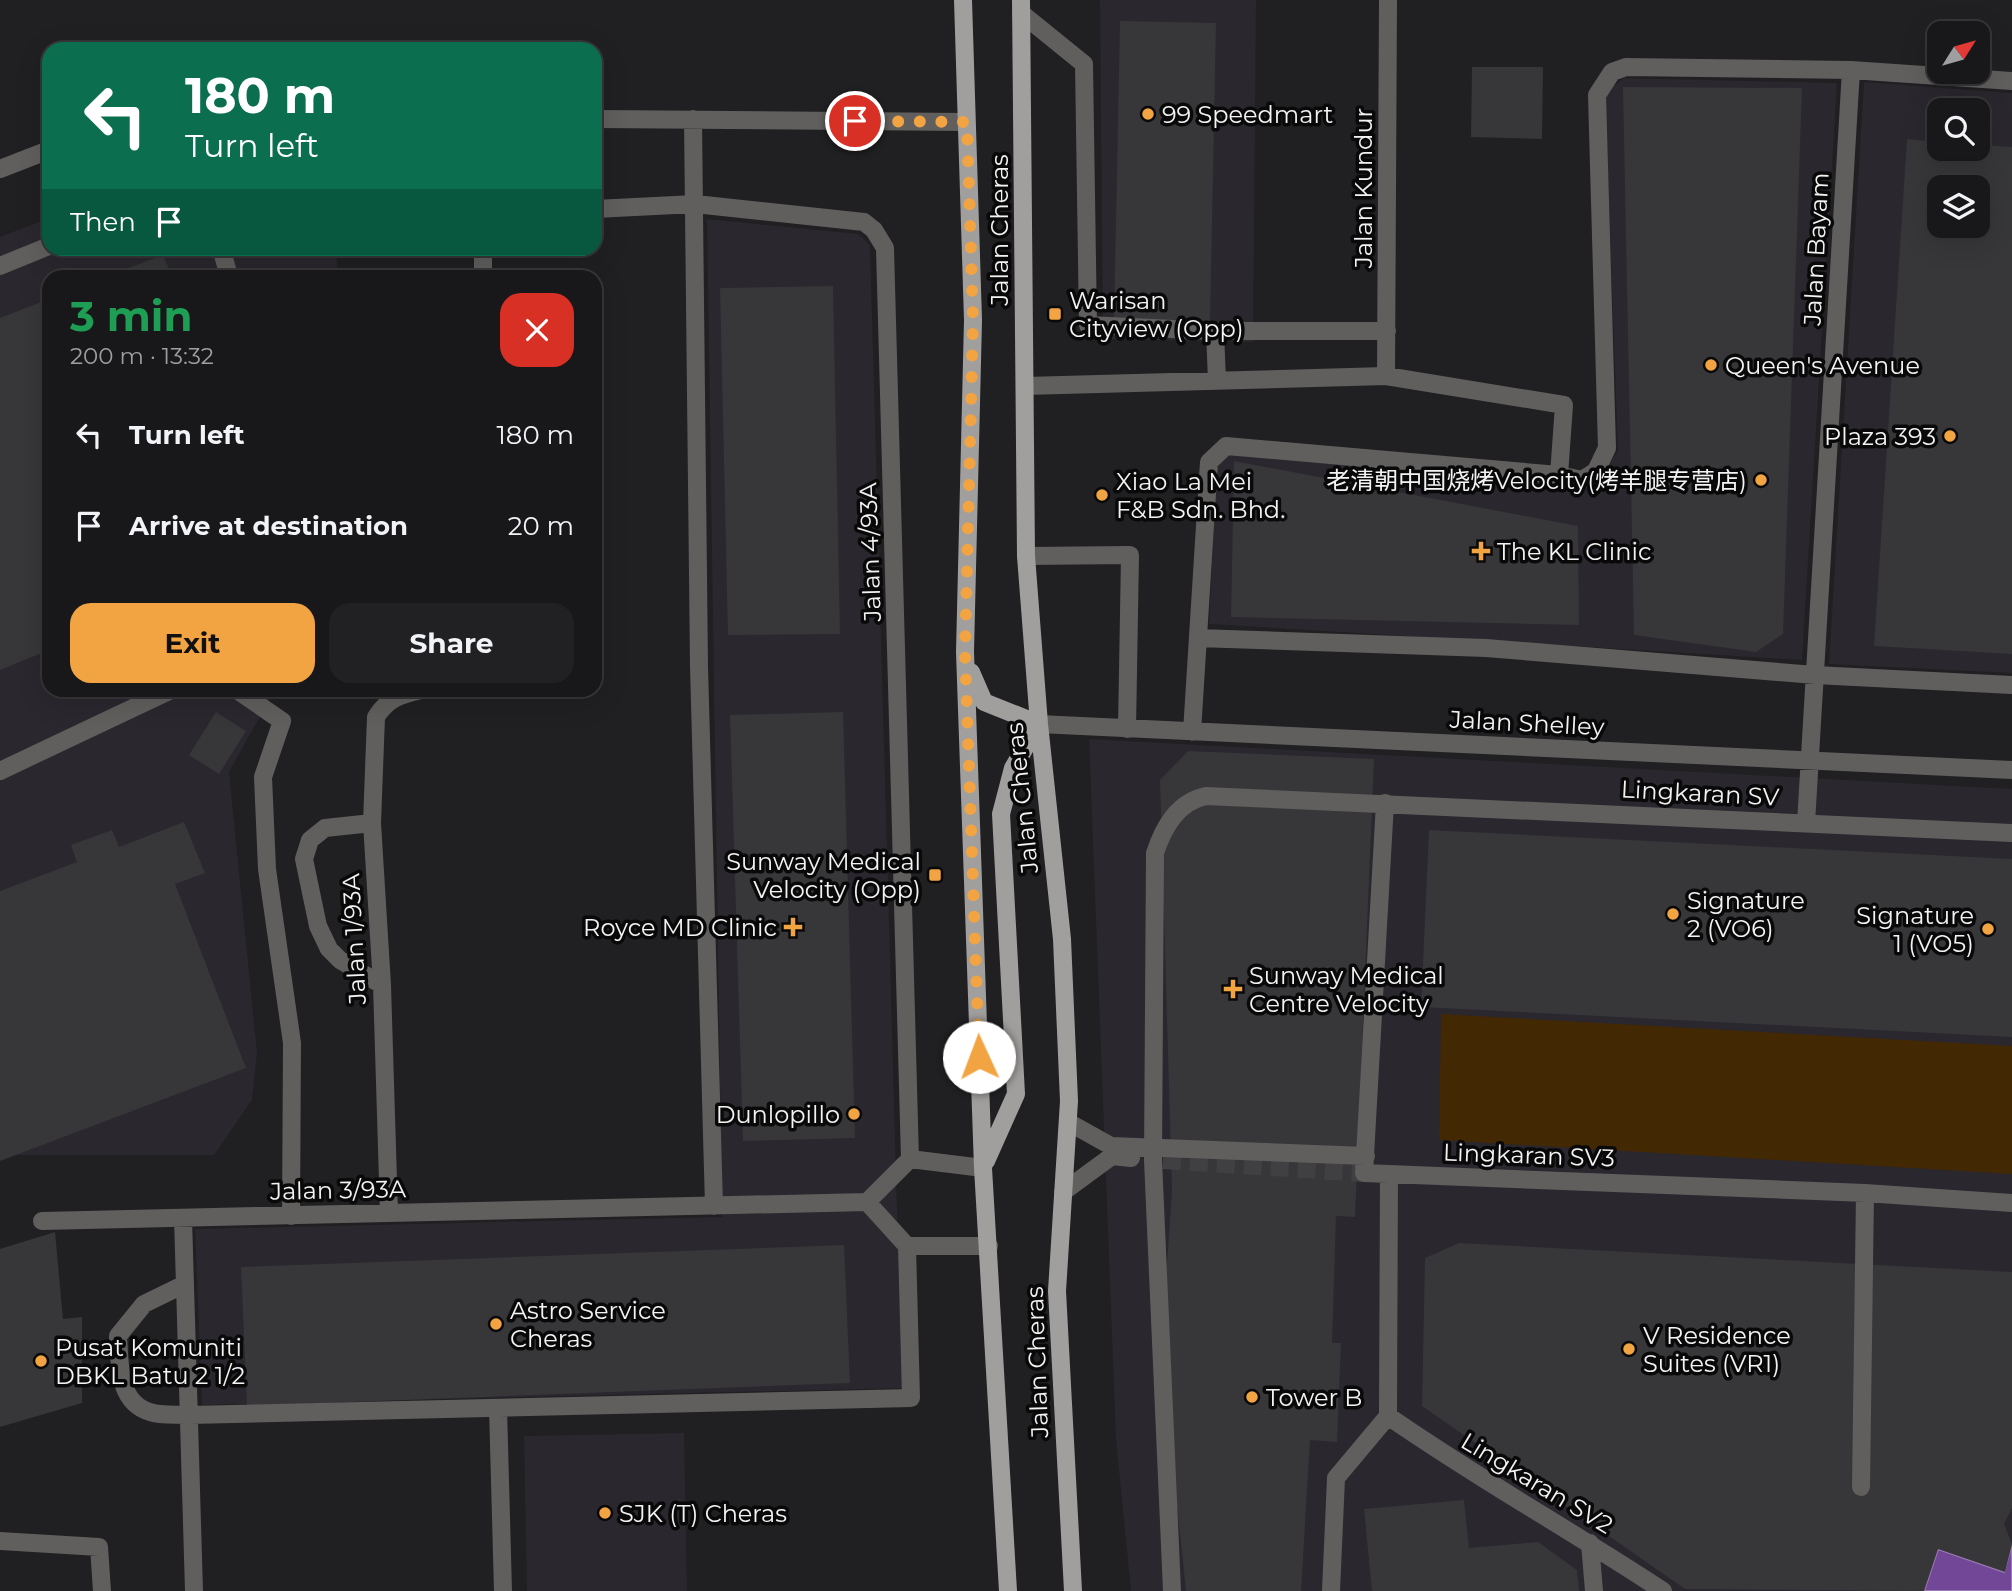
<!DOCTYPE html>
<meta charset="utf-8">
<style>
body{margin:0;font-family:Montserrat,"Noto Sans SC",sans-serif;background:#212022;color:#f1f3f6;height:100vh;display:flex;flex-direction:column;font-size:26px;white-space:nowrap}
*{box-sizing:border-box;margin:0}
p{font-size:23px;color:#9f9fa2}
.icon{flex:none;width:38px;height:38px;fill:none;stroke:currentColor;stroke-width:2;stroke-linecap:round;stroke-linejoin:round}
.map{position:relative;flex:1;overflow:hidden}
.drawer{position:absolute;left:42px;top:270px;width:560px;height:427px;display:flex;flex-direction:column;background:#181719;border-radius:21px;box-shadow:0 7px 28px #0002,0 0 0 2px #363638}
.drawer>*{flex:none}
.hud{position:absolute;left:42px;top:42px;width:560px;height:214px;border-radius:21px;box-shadow:0 7px 28px #0002,0 0 0 2px #363638;background:#0b6e4f;color:#fff;overflow:hidden}
.needle{width:46px;rotate:53deg}
.tools{position:absolute;left:1927px;top:21px;display:grid;gap:14px}
.tools a{display:grid;place-items:center;width:63px;height:63px;border-radius:14px;background:#181719;box-shadow:0 7px 28px #0002,0 0 0 2px #363638;font-size:35px}
.pin{position:absolute;display:grid;place-items:center;width:60px;height:60px;color:#fff;margin:-30px;border:4px solid #fff;border-radius:50%;box-shadow:0 2px 7px #0007}
.me{position:absolute;width:77px;margin:-38px;rotate:358deg;stroke-linejoin:round;filter:drop-shadow(0 0 5px #0008)}
.turn{display:flex;align-items:center;gap:24px;height:147px;padding:0 28px;font-size:32px}
.turn .icon{width:91px;height:91px;stroke-width:2.5}
.turn b{display:block;font-size:49px;line-height:60px}
.then{display:flex;align-items:center;height:66px;padding:0 28px;background:#0003;gap:14px;font-size:26px}
.round{display:grid;place-items:center;flex:none;width:74px;height:74px;border-radius:21px;background:#212022}
.headline{display:flex;align-items:center;justify-content:space-between;height:119px;padding:0 28px}
h1{font-size:42px;font-weight:700;line-height:52px;color:#1e9e55}
.button{display:flex;gap:14px;margin-top:auto;padding:14px 28px}
.button a{flex:1;height:80px;border-radius:21px;background:#f3a442;color:#111;font-size:28px;font-weight:700;line-height:80px;text-align:center}
.button a+a{background:#212022;color:#f1f3f6}
ul{padding:0;list-style:none}
li{display:flex;align-items:center;gap:21px;height:91px;padding:0 28px}
li div{flex:1}
li b{display:block;font-size:26px}
li em{font-style:normal}
.map>svg:first-child{display:block}
</style>
<div class="map">
<svg width="2012" height="1591" viewBox="0 0 2012 1591">
<rect width="100%" height="100%" fill="#201f21"/>
<!-- built -->
<path fill="#2a272e" fill-rule="evenodd" d="M1100,0H1256L1253,342L1103,339Z
M1624,78L1837,83L1802,660L1209,624L1217,465L1230,455L1593,487L1618,451L1605,93Z
M1864,82L2012,93V673L1829,664ZM1939,110H1978V149H1939ZM1939,187H1978V226H1939Z
M49,218V248L336,249L338,276H49V690H275L229,772L257,1053L252,1100L214,1155H0V237Z
M707,219L858,234L870,245L902,1388L202,1405L195,1229L722,1217Z
M1089,739L2012,789V1591H1131L1116,1439Z
M684,1433L687,1591H527L524,1436Z"/>
<!-- green -->
<path fill="#432804" d="M1441,1014L2012,1046V1174L1439,1140Z"/>
<!-- water -->
<path fill="#734797" stroke="#997bb3" stroke-width="2" d="M2012,1544V1591H1924L1938,1549L2004,1572Z"/>
<!-- building -->
<path fill="#373639" fill-rule="evenodd" d="M1120,21L1216,23L1210,323L1114,320Z
M1472,67H1543L1542,139L1471,137Z
M1623,87L1802,88L1783,634L1756,652L1634,635Z
M1907,139L1939,142V149H1978V145L2012,147V654L1874,646ZM1939,187H1978V226H1939Z
M163,255L172,276H107Z
M833,286L840,634L728,635L720,288Z
M49,299V650L0,670V318Z
M1234,461L1578,526L1579,625L1231,617Z
M216,712L246,731L219,774L189,755Z
M843,712L855,1138L743,1141L730,715Z
M1188,751L1374,759L1355,1217L1336,1216L1332,1343H1341L1337,1442L1310,1440L1301,1591H1186L1161,1355L1172,1190L1160,780Z
M184,822L205,873L175,884L246,1068L0,1161V891L77,862L71,845L112,830L119,847Z
M1429,830L2012,859V1037L1421,1007Z
M55,1232L63,1319L82,1317V1403L0,1427V1249Z
M1459,1243L2012,1272V1508L2004,1524L2012,1544L2005,1572L1938,1549L1924,1591L1685,1589L1422,1406L1425,1258Z
M844,1245L850,1383L247,1406L241,1267Z
M1464,1500L1469,1548L1538,1542L1577,1570L1579,1591H1372L1364,1509Z"/>
<g fill="none" stroke-linecap="round" stroke-linejoin="round">
<!-- minor-tunnel -->
<path stroke="#403f41" stroke-width="18" stroke-dasharray="18 9" stroke-linecap="butt" d="M1163,1160L1364,1173"/>
<!-- minor -->
<path stroke="#605f5e" stroke-width="18" d="M1021,13L1084,64L1088,325L1215,331L1217,381
M595,119L966,122
M693,119L699,667L714,1206
M0,169L49,150
M595,209L695,204L864,222L874,230L885,248L910,1159L867,1202
M221,248L229,276
M0,266L49,246
M483,276V248
M1215,331H1387
M1386,376L1388,0
M1025,386L1386,376L1564,405L1559,475
M1026,556L1130,555L1127,729
M1198,638L1486,648L1815,675L2012,685
M237,690L282,721L263,777L267,869L292,1043L291,1216
M1039,724L2012,770
M1192,732L1209,462L1226,446L1559,475L1582,480L1596,471L1607,448L1597,95L1612,72L1626,67L1851,70L2012,81
M0,771L171,690
M1385,803L1364,1173L1865,1193L2012,1203
M372,823L325,828L310,840L304,859L318,926L329,949L340,960L382,985
M1806,823L1851,70
M1068,1122L1111,1146L1366,1156
M910,1159L983,1168
M1063,1192L1112,1156L1131,1158
M867,1202L907,1246H989
M389,1213L382,985L372,823L376,717C388,698 400,695 421,690
M183,1218L194,1591
M42,1221L867,1202
M185,1284L144,1304L118,1336C120,1363 117,1402 150,1412C161,1416 177,1414 189,1415L911,1398L907,1246
M498,1408L503,1591
M1388,1416C1477,1478 1572,1531 1663,1591
M1861,1487L1865,1193
M0,1541L99,1547L102,1591
M1590,1543L1594,1591
M1172,1591L1153,1160L1155,853C1164,826 1178,802 1206,796L2012,833
M1331,1591L1336,1478L1388,1416L1389,1174"/>
<!-- major -->
<path stroke="#a19f9d" stroke-width="18" d="M963,0L973,320L965,652L983,1168L1008,1591
M1021,0L1026,556L1039,724L1062,939L1069,1101L1057,1291L1073,1591
M971,672L984,702L1039,724
M986,1161L1016,1094L1001,814L1013,768L1039,724"/>
</g>
<g fill="none" stroke-linecap="round" stroke-linejoin="round">
<!-- route -->
<path stroke="#f3a442" stroke-width="12" stroke-dasharray="0 21.6" d="M855,121L967,122L973,320L965,652L979,1057"/>
</g>
<!-- markers -->
<g fill="#f3a442" stroke="#0a090a" stroke-width="2.5">
<circle cx="1148" cy="114" r="7"/>
<rect x="1048" y="307" width="14" height="14" rx="3.5"/>
<circle cx="1711" cy="365" r="7"/>
<circle cx="1950" cy="436" r="7"/>
<circle cx="1761" cy="480" r="7"/>
<circle cx="1102" cy="495" r="7"/>
<path d="M1477.5 540.5h7v7h7v7h-7v7h-7v-7h-7v-7h7z"/>
<rect x="928" y="868" width="14" height="14" rx="3.5"/>
<circle cx="1673" cy="914" r="7"/>
<path d="M789.5 916.5h7v7h7v7h-7v7h-7v-7h-7v-7h7z"/>
<circle cx="1988" cy="929" r="7"/>
<path d="M1229.5 978.5h7v7h7v7h-7v7h-7v-7h-7v-7h7z"/>
<circle cx="854" cy="1114" r="7"/>
<circle cx="496" cy="1324" r="7"/>
<circle cx="1629" cy="1349" r="7"/>
<circle cx="41" cy="1361" r="7"/>
<circle cx="1252" cy="1397" r="7"/>
<circle cx="605" cy="1513" r="7"/>
</g>
<g text-anchor="middle" dominant-baseline="central" stroke-width="7" stroke-linejoin="round" paint-order="stroke">
<!-- poi labels -->
<g font-size="24" fill="#f3f3f4" stroke="#0a090a" text-anchor="start">
<text x="1162" y="114">99 Speedmart</text>
<text x="1069" y="300">Warisan<tspan x="1069" dy="28">Cityview (Opp)</tspan></text>
<text x="1725" y="365">Queen's Avenue</text>
<text x="1936" y="436" text-anchor="end">Plaza 393</text>
<text x="1747" y="480" text-anchor="end">老清朝中国烧烤Velocity(烤羊腿专营店)</text>
<text x="1116" y="481">Xiao La Mei<tspan x="1116" dy="28">F&amp;B Sdn. Bhd.</tspan></text>
<text x="1497" y="551">The KL Clinic</text>
<text x="921" y="861" text-anchor="end">Sunway Medical<tspan x="921" dy="28">Velocity (Opp)</tspan></text>
<text x="1687" y="900">Signature<tspan x="1687" dy="28">2 (VO6)</tspan></text>
<text x="1974" y="915" text-anchor="end">Signature<tspan x="1974" dy="28">1 (VO5)</tspan></text>
<text x="777" y="927" text-anchor="end">Royce MD Clinic</text>
<text x="1249" y="975">Sunway Medical<tspan x="1249" dy="28">Centre Velocity</tspan></text>
<text x="840" y="1114" text-anchor="end">Dunlopillo</text>
<text x="510" y="1310">Astro Service<tspan x="510" dy="28">Cheras</tspan></text>
<text x="1643" y="1335">V Residence<tspan x="1643" dy="28">Suites (VR1)</tspan></text>
<text x="55" y="1347">Pusat Komuniti<tspan x="55" dy="28">DBKL Batu 2 1/2</tspan></text>
<text x="1266" y="1397">Tower B</text>
<text x="619" y="1513">SJK (T) Cheras</text>
</g>
<!-- street labels -->
<g font-size="24" fill="#f3f3f4" stroke="#0a090a">
<text transform="translate(1363 188) rotate(-90)">Jalan Kundur</text>
<text transform="translate(999 230) rotate(-90)">Jalan Cheras</text>
<text transform="translate(1816 249) rotate(-87)">Jalan Bayam</text>
<text transform="translate(870 552) rotate(-92)">Jalan 4/93A</text>
<text transform="translate(1527 723) rotate(3)">Jalan Shelley</text>
<text transform="translate(1700 793) rotate(3)">Lingkaran SV</text>
<text transform="translate(1022 798) rotate(-96)">Jalan Cheras</text>
<text transform="translate(354 939) rotate(-93)">Jalan 1/93A</text>
<text transform="translate(1529 1155) rotate(2)">Lingkaran SV3</text>
<text transform="translate(338 1190) rotate(-1)">Jalan 3/93A</text>
<text transform="translate(1037 1362) rotate(-92)">Jalan Cheras</text>
<text transform="translate(1537 1483) rotate(31)">Lingkaran SV2</text>
</g>
</g>
</svg>
<div class="tools">
<a><svg class="needle" viewBox="-14 -14 28 28"><path d="M0-13l5 13h-10z" fill="#e53935"/><path d="M0 13l5-13h-10z" fill="#9f9fa2"/></svg></a>
<a><svg class="icon" aria-label="search" viewBox="0 0 24 24"><circle cx="10" cy="10" r="6"/><path d="M15 15l6 6"/></svg></a>
<a><svg class="icon" aria-label="layers" viewBox="0 0 24 24"><path d="M12 4l9 5-9 5-9-5zM3 14l9 5 9-5"/></svg></a>
</div>
<div class="pin" style="left:855px;top:121px;background:#d93025"><svg class="icon" aria-label="arrive" viewBox="0 0 24 24"><path d="M6 21V4h12l-3 4 3 4H6"/></svg></div>
<svg class="me" style="left:979px;top:1057px" viewBox="-20 -20 40 40"><circle r="19" fill="#fff"/><path d="M0-13L10 11 0 6-10 11z" fill="#f3a442"/></svg>
<div class="hud">
<div class="turn"><svg class="icon" aria-label="left" viewBox="0 0 24 24"><path d="M17 20v-9H6M10 6l-5 5 5 5"/></svg><div><b>180 m</b>Turn left</div></div>
<div class="then">Then<svg class="icon" aria-label="arrive" viewBox="0 0 24 24"><path d="M6 21V4h12l-3 4 3 4H6"/></svg></div>
</div>
<section class="drawer">
<div class="headline"><div><h1>3 min</h1><p>200 m · 13:32</p></div><a class="round" style="background:#d93025;color:#fff"><svg class="icon" aria-label="close" viewBox="0 0 24 24"><path d="M6 6l12 12M18 6L6 18"/></svg></a></div>
<ul>
<li><svg class="icon" aria-label="left" viewBox="0 0 24 24"><path d="M17 20v-9H6M10 6l-5 5 5 5"/></svg><div><b>Turn left</b></div><em>180 m</em></li>
<li><svg class="icon" aria-label="arrive" viewBox="0 0 24 24"><path d="M6 21V4h12l-3 4 3 4H6"/></svg><div><b>Arrive at destination</b></div><em>20 m</em></li>
</ul>
<div class="button"><a>Exit</a><a>Share</a></div>
</section>
</div>
